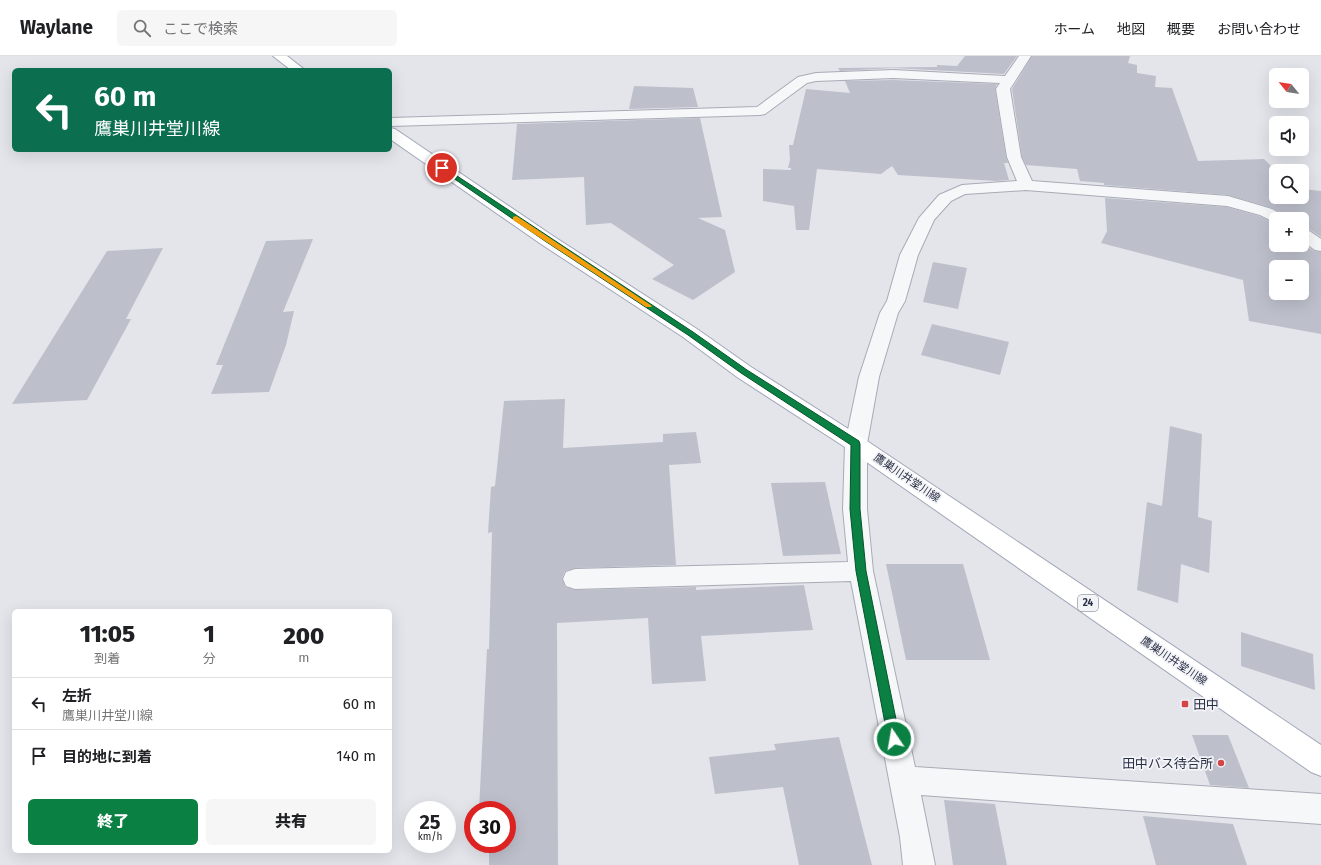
<!DOCTYPE html>
<html lang="ja">
<meta charset="utf-8">
<style>
body{margin:0;font-family:"Fira Sans","Noto Sans JP",sans-serif;background:#f6f6f6;color:#202124;height:100vh;display:flex;flex-direction:column;font-size:15px;white-space:nowrap}
*{box-sizing:border-box;margin:0}
p{font-size:13px;color:#757577}
.icon{flex:none;width:22px;height:22px;fill:none;stroke:currentColor;stroke-width:2;stroke-linecap:round;stroke-linejoin:round}
.map{position:relative;flex:1;overflow:hidden}
.details{position:absolute;left:12px;top:553px;width:380px;height:244px;display:flex;flex-direction:column;background:#fff;border-radius:6px;box-shadow:0 4px 16px #0002}
.details>*{flex:none}
.hud{position:absolute;left:12px;top:12px;width:380px;height:84px;border-radius:6px;box-shadow:0 4px 16px #0002;background:#0b6e4f;color:#fff;overflow:hidden}
.needle{width:26px;rotate:300deg}
.tools{position:absolute;left:1269px;top:12px;display:grid;gap:8px}
.tools a{display:grid;place-items:center;width:40px;height:40px;border-radius:6px;background:#fff;box-shadow:0 4px 16px #0002;font-size:20px}
.speed{position:absolute;left:404px;top:745px;display:flex;gap:8px;font-size:20px;font-weight:700;text-align:center}
.speed>*{display:grid;place-content:center;width:52px;height:52px;border-radius:50%;background:#fff;box-shadow:0 4px 16px #0002;line-height:1}
.speed small{font-size:10px;font-weight:400}
.speed .limit{border:6px solid #d22;background:#fff;color:#111}
.pin{position:absolute;display:grid;place-items:center;width:34px;height:34px;color:#fff;margin:-17px;border:2px solid #fff;border-radius:50%;box-shadow:0 1px 4px #0007}
.me{position:absolute;width:44px;margin:-22px;rotate:348deg;stroke-linejoin:round;filter:drop-shadow(0 0 3px #0008)}
.turn{display:flex;align-items:center;gap:14px;height:84px;padding:0 16px;font-size:18px}
.turn .icon{width:52px;height:52px;stroke-width:2.5}
.turn b{display:block;font-size:28px;line-height:34px}
.eta{display:flex;justify-content:space-evenly;align-items:center;height:68px;text-align:center}
.eta b{font-size:24px;font-weight:800;line-height:28px}
.primary-button{display:flex;gap:8px;margin-top:auto;padding:8px 16px}
.primary-button a{flex:1;height:46px;border-radius:6px;background:#0b8043;color:#fff;font-size:16px;font-weight:800;line-height:46px;text-align:center}
.primary-button a+a{background:#f6f6f6;color:#202124}
ul{padding:0;list-style:none}
li{display:flex;align-items:center;gap:12px;height:52px;padding:0 16px;border-top:1px solid #e0e0e0}
li div{flex:1}
li b{display:block;font-size:15px}
li em{font-style:normal}
header{display:flex;align-items:center;gap:24px;box-sizing:border-box;height:56px;padding:0 20px;background:#fff;border-bottom:1px solid #e0e0e0}
header strong{font-size:19px}
nav{display:flex;gap:22px;margin-inline-start:auto;font-size:14px}
.search{width:280px;height:36px;background:#f6f6f6;display:flex;align-items:center;gap:10px;box-sizing:border-box;padding:0 14px;border-radius:6px;color:#757577;font-size:15px}
.map>svg:first-child{display:block}
</style>
<header>
<strong>Waylane</strong>
<div class="search"><svg class="icon" aria-label="search" viewBox="0 0 24 24"><circle cx="10" cy="10" r="6"/><path d="M15 15l6 6"/></svg>ここで検索</div>
<nav><a>ホーム</a><a>地図</a><a>概要</a><a>お問い合わせ</a></nav>
</header>
<div class="map">
<svg width="1321" height="809" viewBox="0 0 1321 809">
<rect width="100%" height="100%" fill="#e3e5eb"/>
<!-- building -->
<path fill="#bdc0cb" fill-rule="evenodd" d="M965,0H1017L1004,18L893,12L840,15L838,12L937,11V9L957,10Z
M1032,0H1130L1128,7L1137,9V17L1156,20L1155,31L1172,32L1198,105L1264,103L1276,115V141H1302V133L1321,135V181L1309,173L1302,172V163H1287L1285,159L1272,152L1228,139L1104,129V127L1080,125L1077,113L1026,109L1022,101L1012,33Z
M893,24L997,28L995,33L1006,101L1008,107H1004L1009,124L996,125L898,119L892,110L881,118L817,113L809,174H796L794,150L763,145V113L791,114V112H788L790,104L789,89H793L806,33L850,37L845,25Z
M634,30L693,32L698,51L629,53Z
M700,62L722,161L698,162L725,174L735,216L693,244L652,223L674,209L611,167L586,169L584,121L512,124L517,68Z
M1105,142L1227,151L1259,160L1276,168V189H1302V187L1314,195L1321,196V278L1249,265L1243,224L1101,187L1107,175ZM1276,211H1302V237H1276Z
M313,183L283,256L294,255L286,289L269,336L211,338L223,309H216L266,185Z
M163,192L126,263H131L87,344L12,348L107,195Z
M933,206L967,212L958,253L923,246Z
M932,268L1009,286L1000,319L921,299Z
M565,343L563,392L663,386V378L696,376L701,407L669,409L676,509L575,512L565,515L562,522L565,531L575,534L696,531V534L804,529L813,574L701,580L706,625L652,628L648,562L557,567L558,809H489V788H507V754H479L487,593H489L492,476L488,477L491,431L495,430L504,345Z
M1170,370L1202,378L1198,461L1212,465L1209,517L1181,508L1178,547L1137,534L1147,446L1162,450Z
M825,426L841,498L783,500L771,427Z
M886,508H963L990,604H906Z
M1241,576L1313,598L1315,634L1241,610Z
M1192,679H1228L1249,732L1210,729Z
M839,681L872,809H799L783,731L715,738L709,701L776,694L774,688Z
M944,744L995,748L1007,809H953Z
M1143,760L1233,768L1247,809H1156Z"/>
<g fill="none" stroke-linecap="round" stroke-linejoin="round">
<!-- minor casing -->
<g stroke="#a8abb6" stroke-width="2">
<path id="minor" d="M1019,0H1031L1010,33L1021,101L1032,125L1228,140L1272,153L1284,160L1286,163H1276V167L1260,159L1227,150L1026,134L965,138L951,145L934,164L918,199L905,245L898,257L879,321L867,388V453L873,515L915,711L1321,738V768L921,739L935,809H903L900,781L851,525L575,533L566,530L563,523L566,516L575,513L848,506L843,453L845,388L859,321L880,257L887,245L900,199L919,162L939,139L962,129L1017,125L1007,101L996,33L1000,27L893,22L816,25L807,27L765,58L760,59L390,70V62L757,51L798,21L816,17L893,14L1005,20Z
M1302,173L1308,174L1321,183V195L1315,194L1302,185Z"/>
</g>
<!-- major casing -->
<g stroke="#a2a7b8" stroke-width="2">
<path id="major" d="M273,0H287L305,14H291Z
M390,72L395,73L553,180L697,273L751,311L864,383L1321,689V720L1311,716L848,393L737,321L683,281L541,188L390,83Z"/>
</g>
<!-- minor -->
<use href="#minor" fill="#f6f7f9" fill-rule="evenodd"/>
<!-- major -->
<use href="#major" fill="#fff" fill-rule="evenodd"/>
</g>
<!-- route -->
<path fill="#0b8043" stroke="#07532c" d="M442,110L693,276L747,314L859,385L860,388V453L866,515L900,683L899,687L894,688L890,687L888,683L856,515L850,453L851,389L741,317L688,279L545,185L440,113L439,112Z"/>
<!-- slow -->
<path fill="#f59e0b" d="M516,160L518,161L652,250L651,251H646L513,164V161Z"/>
<!-- markers -->
<g fill="#d24648" stroke="#f3f4f8" stroke-width="1.5">
<rect x="1181" y="644" width="8" height="8" rx="2"/>
<circle cx="1221" cy="707" r="4"/>
</g>
<g text-anchor="middle" dominant-baseline="central" stroke-width="3.5" stroke-linejoin="round" paint-order="stroke">
<!-- shield labels -->
<rect fill="#f3f4f8" stroke="#666b7a" stroke-width="1" x="1078" y="539" width="20" height="16" rx="3"/>
<g font-size="10" font-weight="bold" fill="#2a3044">
<text x="1088" y="547">24</text>
</g>
<!-- street labels -->
<g font-size="11" fill="#2a3044" stroke="#f3f4f8">
<text transform="translate(907 422) rotate(34)">鷹巣川井堂川線</text>
<text transform="translate(1174 605) rotate(34)">鷹巣川井堂川線</text>
</g>
<!-- near-poi labels -->
<g font-size="13" fill="#2a3044" stroke="#f3f4f8" text-anchor="start">
<text x="1193" y="648">田中</text>
<text x="1213" y="707" text-anchor="end">田中バス待合所</text>
</g>
</g>
</svg>
<div class="tools">
<a><svg class="needle" viewBox="-14 -14 28 28"><path d="M0-13l5 13h-10z" fill="#e53935"/><path d="M0 13l5-13h-10z" fill="#757577"/></svg></a>
<a><svg class="icon" aria-label="sound" viewBox="0 0 24 24"><path d="M4 9h4l5-4v14l-5-4H4zM17 9q2 3 0 6"/></svg></a>
<a><svg class="icon" aria-label="search" viewBox="0 0 24 24"><circle cx="10" cy="10" r="6"/><path d="M15 15l6 6"/></svg></a>
<a>+</a>
<a>−</a>
</div>
<div class="speed"><div>25<small>km/h</small></div><div class="limit">30</div></div>
<div class="pin" style="left:442px;top:112px;background:#d93025"><svg class="icon" aria-label="arrive" viewBox="0 0 24 24"><path d="M6 21V4h12l-3 4 3 4H6"/></svg></div>
<svg class="me" style="left:894px;top:683px" viewBox="-20 -20 40 40"><circle r="17" fill="#0b8043" stroke="#fff" stroke-width="3"/><path d="M0-11L8 9 0 5-8 9z" fill="#fff"/></svg>
<div class="hud">
<div class="turn"><svg class="icon" aria-label="left" viewBox="0 0 24 24"><path d="M17 20v-9H6M10 6l-5 5 5 5"/></svg><div><b>60 m</b>鷹巣川井堂川線</div></div>
</div>
<section class="details">
<div class="eta">
<div><b>11:05</b><p>到着</p></div>
<div><b>1</b><p>分</p></div>
<div><b>200</b><p>m</p></div>
</div>
<ul>
<li><svg class="icon" aria-label="left" viewBox="0 0 24 24"><path d="M17 20v-9H6M10 6l-5 5 5 5"/></svg><div><b>左折</b><p>鷹巣川井堂川線</p></div><em>60 m</em></li>
<li><svg class="icon" aria-label="arrive" viewBox="0 0 24 24"><path d="M6 21V4h12l-3 4 3 4H6"/></svg><div><b>目的地に到着</b></div><em>140 m</em></li>
</ul>
<div class="primary-button"><a>終了</a><a>共有</a></div>
</section>
</div>
